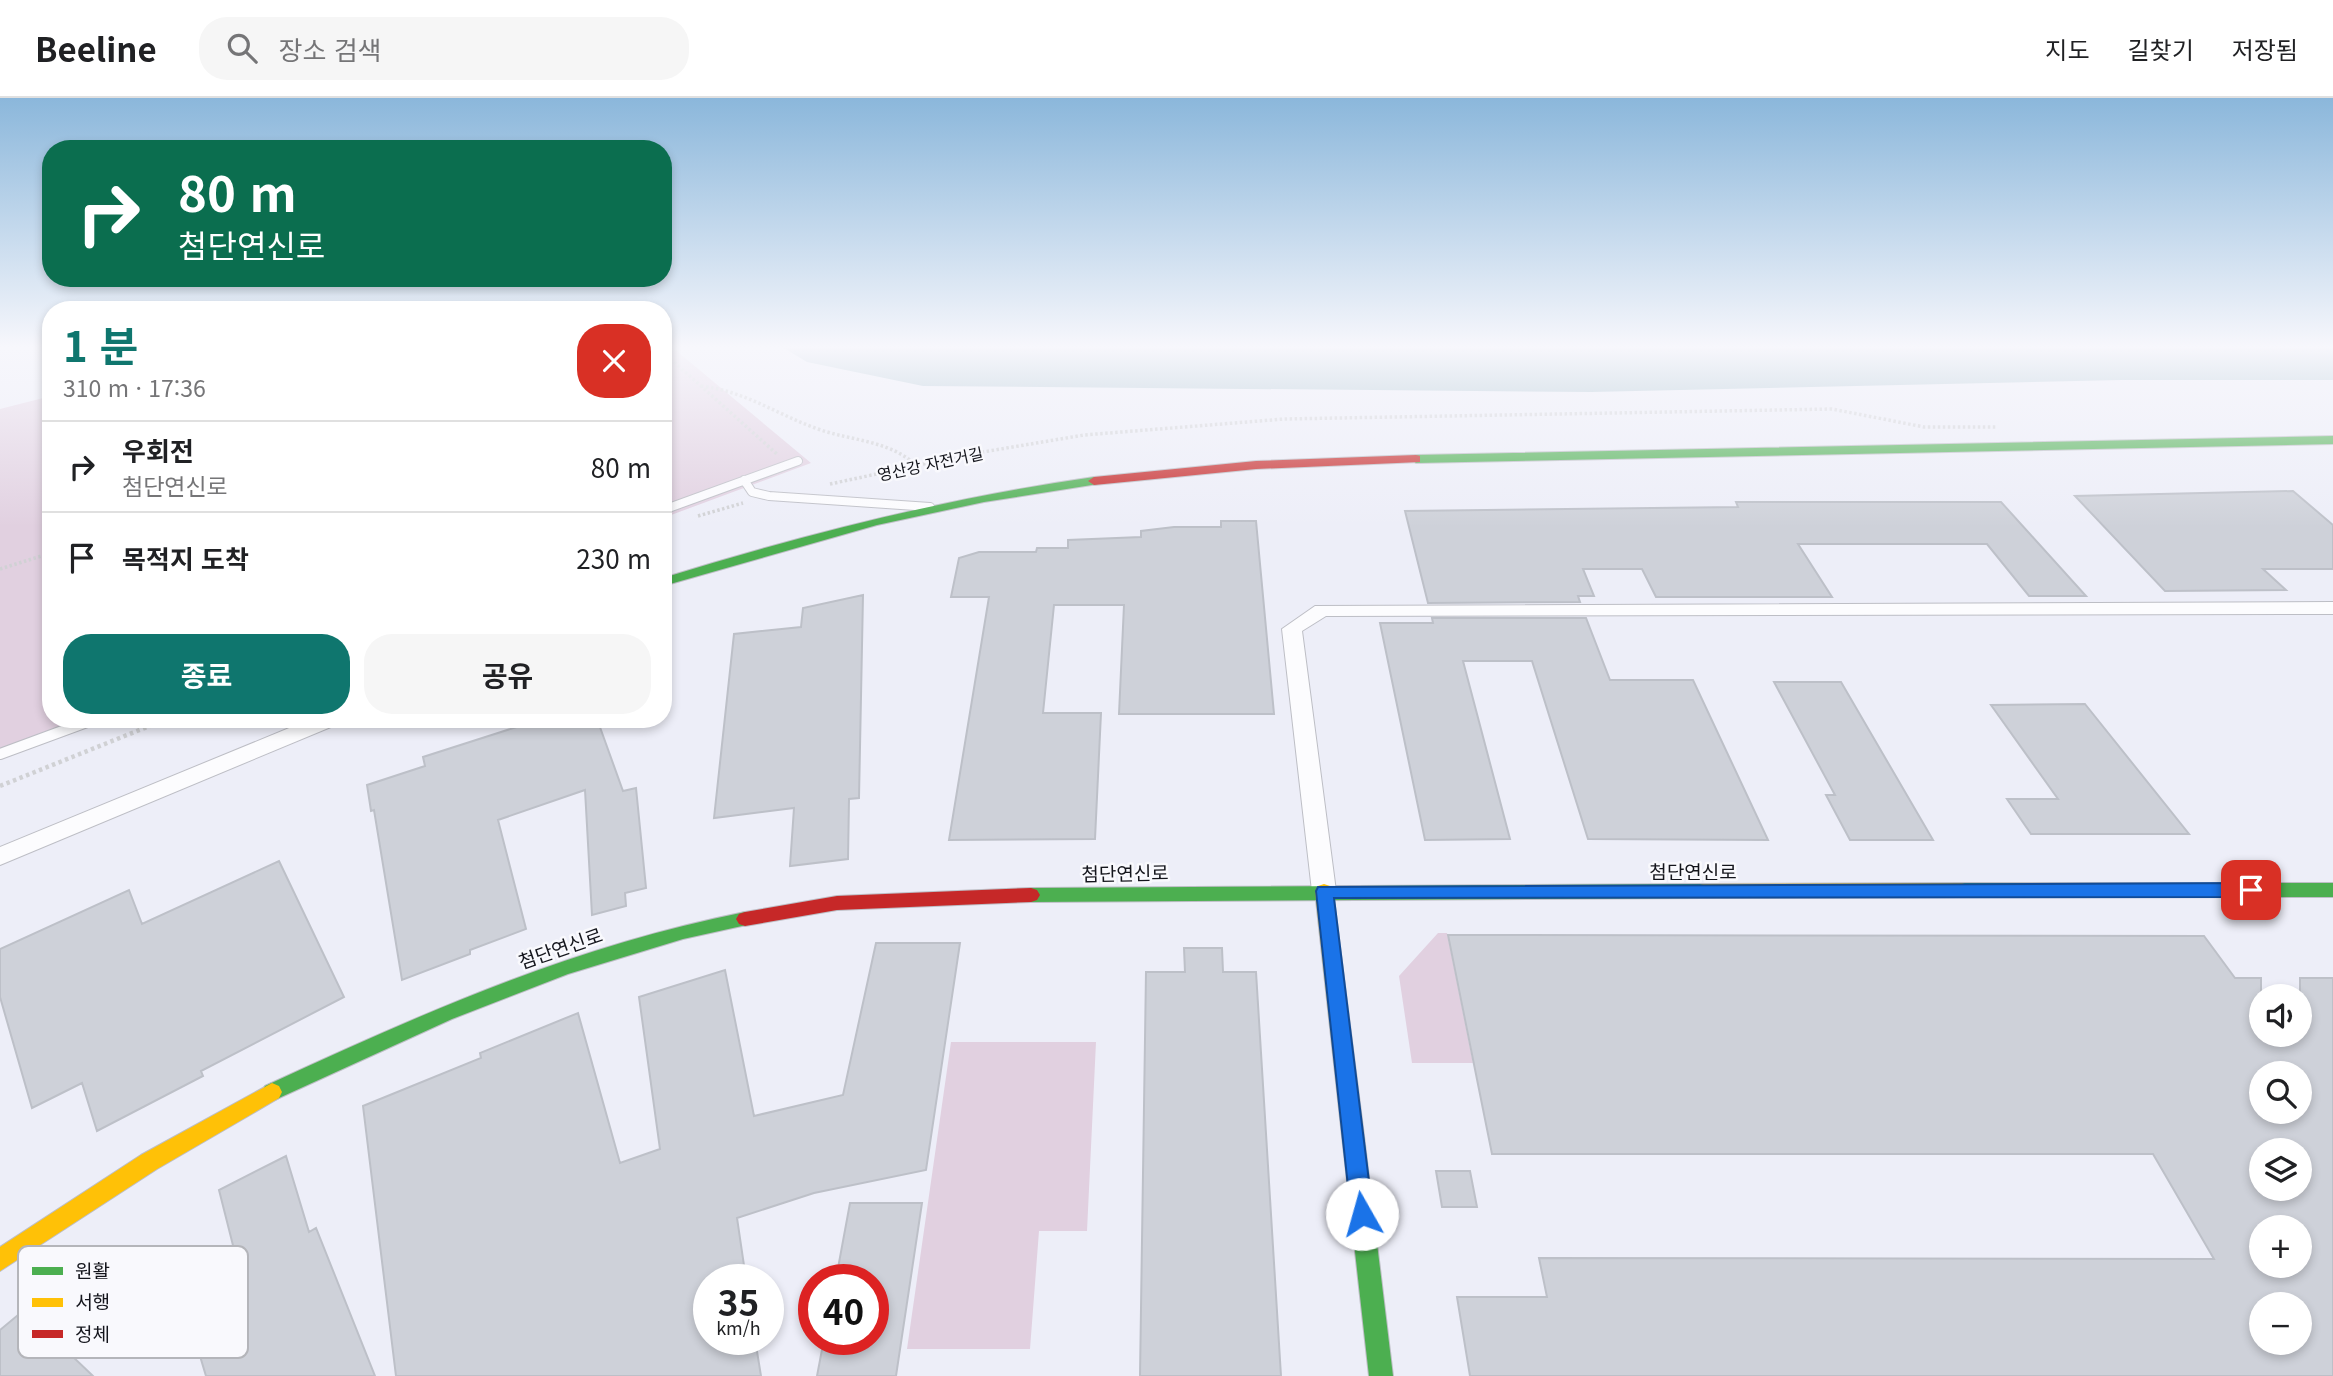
<!DOCTYPE html>
<html lang="ko">
<meta charset="utf-8">
<style>
body{margin:0;font-family:Georgia,"Noto Sans KR",serif;background:#f6f6f6;color:#202124;height:100vh;display:flex;flex-direction:column;font-size:26px;white-space:nowrap}
*{box-sizing:border-box;margin:0}
p{font-size:23px;color:#757577}
.icon{flex:none;width:38px;height:38px;fill:none;stroke:currentColor;stroke-width:2;stroke-linecap:round;stroke-linejoin:round}
.map{position:relative;flex:1;overflow:hidden}
.drawer{position:absolute;left:42px;top:203px;width:630px;height:427px;display:flex;flex-direction:column;background:#fff;border-radius:28px;box-shadow:0 4px 10px #0003}
.drawer>*{flex:none}
.hud{position:absolute;left:42px;top:42px;width:630px;height:147px;border-radius:28px;box-shadow:0 4px 10px #0003;background:#0b6e4f;color:#fff;overflow:hidden}
.controls{position:absolute;left:2249px;top:886px;display:grid;gap:14px}
.controls a{display:grid;place-items:center;width:63px;height:63px;border-radius:50%;background:#fff;box-shadow:0 4px 10px #0003;font-size:35px}
.speed{position:absolute;left:693px;top:1166px;display:flex;gap:14px;font-size:35px;font-weight:700;text-align:center}
.speed>*{display:grid;place-content:center;width:91px;height:91px;border-radius:50%;background:#fff;box-shadow:0 4px 10px #0003;line-height:1}
.speed small{font-size:18px;font-weight:400}
.speed .limit{border:10px solid #d22;background:#fff;color:#111}
.pin{position:absolute;display:grid;place-items:center;width:60px;height:60px;color:#fff;margin:-30px;border-radius:14px;box-shadow:0 4px 10px #0006}
.me{position:absolute;width:77px;margin:-38px;rotate:353deg;stroke-linejoin:round;filter:drop-shadow(0 0 5px #0008)}
.turn{display:flex;align-items:center;gap:24px;height:147px;padding:0 21px;font-size:32px}
.turn .icon{width:91px;height:91px;stroke-width:2.5}
.turn b{display:block;font-size:49px;line-height:60px}
.round{display:grid;place-items:center;flex:none;width:74px;height:74px;border-radius:28px;background:#f6f6f6}
.overview{display:flex;align-items:center;justify-content:space-between;height:119px;padding:0 21px}
h1{font-size:42px;font-weight:700;line-height:52px;color:#0f766e}
.action{display:flex;gap:14px;margin-top:auto;padding:14px 21px}
.action a{flex:1;height:80px;border-radius:28px;background:#0f766e;color:#fff;font-size:28px;font-weight:700;line-height:80px;text-align:center}
.action a+a{background:#f6f6f6;color:#202124}
ul{padding:0;list-style:none}
li{display:flex;align-items:center;gap:21px;height:91px;padding:0 21px;border-top:2px solid #e0e0e0}
li div{flex:1}
li b{display:block;font-size:26px}
li em{font-style:normal}
header{display:flex;align-items:center;gap:42px;box-sizing:border-box;height:98px;padding:0 35px;background:#fff;border-bottom:2px solid #e0e0e0}
header strong{font-size:33px}
nav{display:flex;gap:38px;margin-inline-start:auto;font-size:24px}
.search{width:490px;height:63px;background:#f6f6f6;display:flex;align-items:center;gap:18px;box-sizing:border-box;padding:0 24px;border-radius:28px;color:#757577;font-size:26px}
.map>svg:first-child{display:block}
</style>
<header>
<strong>Beeline</strong>
<div class="search"><svg class="icon" aria-label="search" viewBox="0 0 24 24"><circle cx="10" cy="10" r="6"/><path d="M15 15l6 6"/></svg>장소 검색</div>
<nav><a>지도</a><a>길찾기</a><a>저장됨</a></nav>
</header>
<div class="map">
<svg width="2333" height="1278" viewBox="0 0 2333 1278">
<rect width="100%" height="100%" fill="#edeef8"/>
<!-- green -->
<path fill="#e1d0e0" d="M663,250H673L811,365L663,420Z
M51,298V621H88L0,651V311Z
M1438,835H1447L1473,965H1412L1399,878Z
M951,944H1096L1087,1133H1039L1030,1251H907Z"/>
<!-- water -->
<path fill="#a0bcc8" d="M784,250H2333V282H2121L1591,294L923,288L807,264Z"/>
<!-- building -->
<path fill="#ced1d9" stroke="#bdc0c8" stroke-width="2" fill-rule="evenodd" d="M2293,393L2333,427V471H2263L2286,492L2165,493L2075,398Z
M1736,404H2001L2086,498H2029L1987,446H1798L1832,499H1656L1642,471H1583L1594,498H1578L1580,504L1428,505L1405,413L1738,409Z
M1221,423H1256L1274,616H1119L1124,507H1054L1043,615H1101L1095,741L949,742L989,499H951L959,460L979,454H1036L1037,450H1068V442L1141,439V433L1174,429H1221Z
M863,497L859,700L849,701L848,761L790,768L794,710L714,720L734,536L801,529L803,510Z
M1432,520H1586L1610,582H1693L1768,742L1588,741L1532,563H1463L1510,741L1425,742L1380,525H1433Z
M1774,584H1841L1933,742H1850L1826,697H1835Z
M2085,606L2189,736H2031L2007,701H2058L1991,607Z
M521,621H597L623,693L636,690L646,790L625,795L626,808L592,817L585,692L498,722L526,831L470,852V856L402,882L374,712L371,713L367,687L425,668L423,659L523,627Z
M279,763L344,899L201,973L203,978L97,1033L82,985L32,1010L0,899V851L129,792L142,826Z
M1448,837L2204,838L2235,880H2261V936H2300V880H2333V1278H1470L1457,1199H1547L1539,1160L2214,1161L2153,1056H1492ZM2261,975H2300V1013H2261ZM2261,1052H2300V1090H2261ZM2261,1129H2300V1167H2261ZM2261,1206H2300V1244H2261Z
M876,845H960L926,1072L814,1095L737,1120L746,1181H709V1241H755L761,1278H396L363,1008L481,960L480,955L578,915L620,1065L660,1051L639,899L725,872L754,1018L843,997Z
M1184,850H1222L1223,874H1256L1281,1278H1140L1146,874H1185Z
M286,1058L309,1134L316,1130L375,1278H206L185,1208L240,1175L219,1092Z
M1436,1073H1470L1477,1109H1442Z
M850,1105H922L896,1278H817L824,1241H873V1181H836Z
M24,1212L93,1278H0V1232Z"/>
<g fill="none" stroke-linecap="round" stroke-linejoin="round">
<!-- lane-far1 casing -->
<g stroke="#bdbec5" stroke-width="10">
<path id="lane-far1" d="M744,382L752,394L769,398L930,409
M663,412L798,363"/>
</g>
<!-- lane casing -->
<g stroke="#bdbec5" stroke-width="12">
<path id="lane" d="M0,656L95,621"/>
</g>
<!-- street casing -->
<g stroke="#bdbec5" stroke-width="2">
<path id="street" d="M2333,504V516L1326,518L1302,533L1336,793L1332,799L1324,802L1316,799L1312,793L1282,531L1315,508Z
M311,621H341L338,626L0,767V749Z"/>
</g>
<!-- fast casing -->
<g stroke="#bdbec5" stroke-width="2">
<path id="fast" d="M2333,338V346L1416,365L1410,361L1416,357Z
M1094,379L1100,383L1098,386L984,404L877,427L663,488V480C805,436 947,400 1094,379Z
M1962,785H2333V799H1962L1956,797L1953,792L1956,787Z
M1703,786L1709,788L1712,793L1709,798L1703,800L1031,804L1025,802L1022,797L1025,792L1031,790Z
M745,814L751,816L754,821L751,826L683,841L568,876L452,921L279,1000L272,1003L265,1000L262,994L265,988C425,914 571,849 745,814Z
M1353,1028L1360,1031L1364,1038L1393,1278H1369L1342,1038L1346,1031Z"/>
</g>
<!-- slow casing -->
<g stroke="#bdbec5" stroke-width="2">
<path id="slow" d="M1962,785L1968,787L1971,792L1968,797L1962,799L1703,800L1697,798L1694,793L1697,788L1703,786Z
M1324,786L1330,788L1333,793L1364,1038L1360,1045L1353,1048L1346,1045L1342,1038L1315,793L1318,788Z
M272,985L279,988L282,994L279,1000L157,1071L0,1173V1149L141,1057Z"/>
</g>
<!-- jam casing -->
<g stroke="#bdbec5" stroke-width="2">
<path id="jam" d="M1416,357L1420,358V364L1256,371L1094,387L1088,383L1094,379L1256,363Z
M1031,790L1037,792L1040,797L1037,802L1031,804L837,812L745,828L739,826L736,821L739,816L745,814L837,798Z"/>
</g>
<!-- path-far1 -->
<path stroke="#d0d1d4" stroke-width="3.5" stroke-dasharray="2.5 2.5" stroke-linecap="butt" d="M663,254L778,357
M701,288C745,293 778,317 818,331C852,343 887,342 915,366
M830,386L965,357L1084,337L1284,321L1832,311L1924,329H1997
M698,418L743,405
M0,471L51,455"/>
<!-- path -->
<path stroke="#d0d1d4" stroke-width="4.5" stroke-dasharray="3.5 3.5" stroke-linecap="butt" d="M0,688L167,621"/>
<!-- lane-far1 -->
<use href="#lane-far1" stroke="#fcfcfe" stroke-width="8"/>
<!-- lane -->
<use href="#lane" stroke="#fcfcfe" stroke-width="10"/>
<!-- street -->
<use href="#street" fill="#fcfcfe" fill-rule="evenodd"/>
<!-- fast -->
<use href="#fast" fill="#4caf50" fill-rule="evenodd"/>
<!-- slow -->
<use href="#slow" fill="#ffc107" fill-rule="evenodd"/>
<!-- jam -->
<use href="#jam" fill="#c62828" fill-rule="evenodd"/>
</g>
<!-- sky -->
<linearGradient id="sky" x2="0" y2="1"><stop stop-color="#8bb7db"/><stop offset="0.58" stop-color="#f7f7fc"/><stop offset="1" stop-color="#f7f7fc" stop-opacity="0"/></linearGradient>
<rect width="2333" height="429" fill="url(#sky)"/>
<!-- route -->
<path fill="#1a73e8" stroke="#114b97" stroke-width="2" d="M2251,785L2258,788L2260,792L2258,797L2251,799L1334,800L1373,1116L1370,1124L1362,1127L1354,1124L1351,1116L1316,793L1318,789Z"/>
<g text-anchor="middle" dominant-baseline="central" stroke-width="5" stroke-linejoin="round" paint-order="stroke">
<!-- far-street labels -->
<g font-size="16" fill="#14151c" stroke="#f9f9fd">
<text transform="translate(930 365) rotate(-12)">영산강 자전거길</text>
</g>
<!-- street labels -->
<g font-size="19" fill="#14151c" stroke="#f9f9fd">
<text x="1693" y="772">첨단연신로</text>
<text transform="translate(1125 774) rotate(-1)">첨단연신로</text>
<text transform="translate(560 849) rotate(-19)">첨단연신로</text>
</g>
</g>
<!-- legend -->
<rect x="18" y="1148" width="230" height="112" rx="10" fill="#f9f9fd" stroke="#b4b5ba" stroke-width="2"/>
<rect x="32" y="1169" width="31" height="8" fill="#4caf50"/>
<rect x="32" y="1200" width="31" height="9" fill="#ffc107"/>
<rect x="32" y="1232" width="31" height="8" fill="#c62828"/>
<g font-size="19" fill="#14151c">
<text x="75" y="1180">원활</text>
<text x="75" y="1211">서행</text>
<text x="75" y="1243">정체</text>
</g>
</svg>
<div class="controls">
<a><svg class="icon" aria-label="sound" viewBox="0 0 24 24"><path d="M4 9h4l5-4v14l-5-4H4zM17 9q2 3 0 6"/></svg></a>
<a><svg class="icon" aria-label="search" viewBox="0 0 24 24"><circle cx="10" cy="10" r="6"/><path d="M15 15l6 6"/></svg></a>
<a><svg class="icon" aria-label="layers" viewBox="0 0 24 24"><path d="M12 4l9 5-9 5-9-5zM3 14l9 5 9-5"/></svg></a>
<a>+</a>
<a>−</a>
</div>
<div class="speed"><div>35<small>km/h</small></div><div class="limit">40</div></div>
<div class="pin" style="left:2251px;top:792px;background:#d93025"><svg class="icon" aria-label="arrive" viewBox="0 0 24 24"><path d="M6 21V4h12l-3 4 3 4H6"/></svg></div>
<svg class="me" style="left:1362px;top:1116px" viewBox="-20 -20 40 40"><circle r="19" fill="#fff"/><path d="M0-13L10 11 0 6-10 11z" fill="#1a73e8"/></svg>
<div class="hud">
<div class="turn"><svg class="icon" aria-label="right" viewBox="0 0 24 24"><path d="M7 20v-9h11M14 6l5 5-5 5"/></svg><div><b>80 m</b>첨단연신로</div></div>
</div>
<section class="drawer">
<div class="overview"><div><h1>1 분</h1><p>310 m · 17:36</p></div><a class="round" style="background:#d93025;color:#fff"><svg class="icon" aria-label="close" viewBox="0 0 24 24"><path d="M6 6l12 12M18 6L6 18"/></svg></a></div>
<ul>
<li><svg class="icon" aria-label="right" viewBox="0 0 24 24"><path d="M7 20v-9h11M14 6l5 5-5 5"/></svg><div><b>우회전</b><p>첨단연신로</p></div><em>80 m</em></li>
<li><svg class="icon" aria-label="arrive" viewBox="0 0 24 24"><path d="M6 21V4h12l-3 4 3 4H6"/></svg><div><b>목적지 도착</b></div><em>230 m</em></li>
</ul>
<div class="action"><a>종료</a><a>공유</a></div>
</section>
</div>
